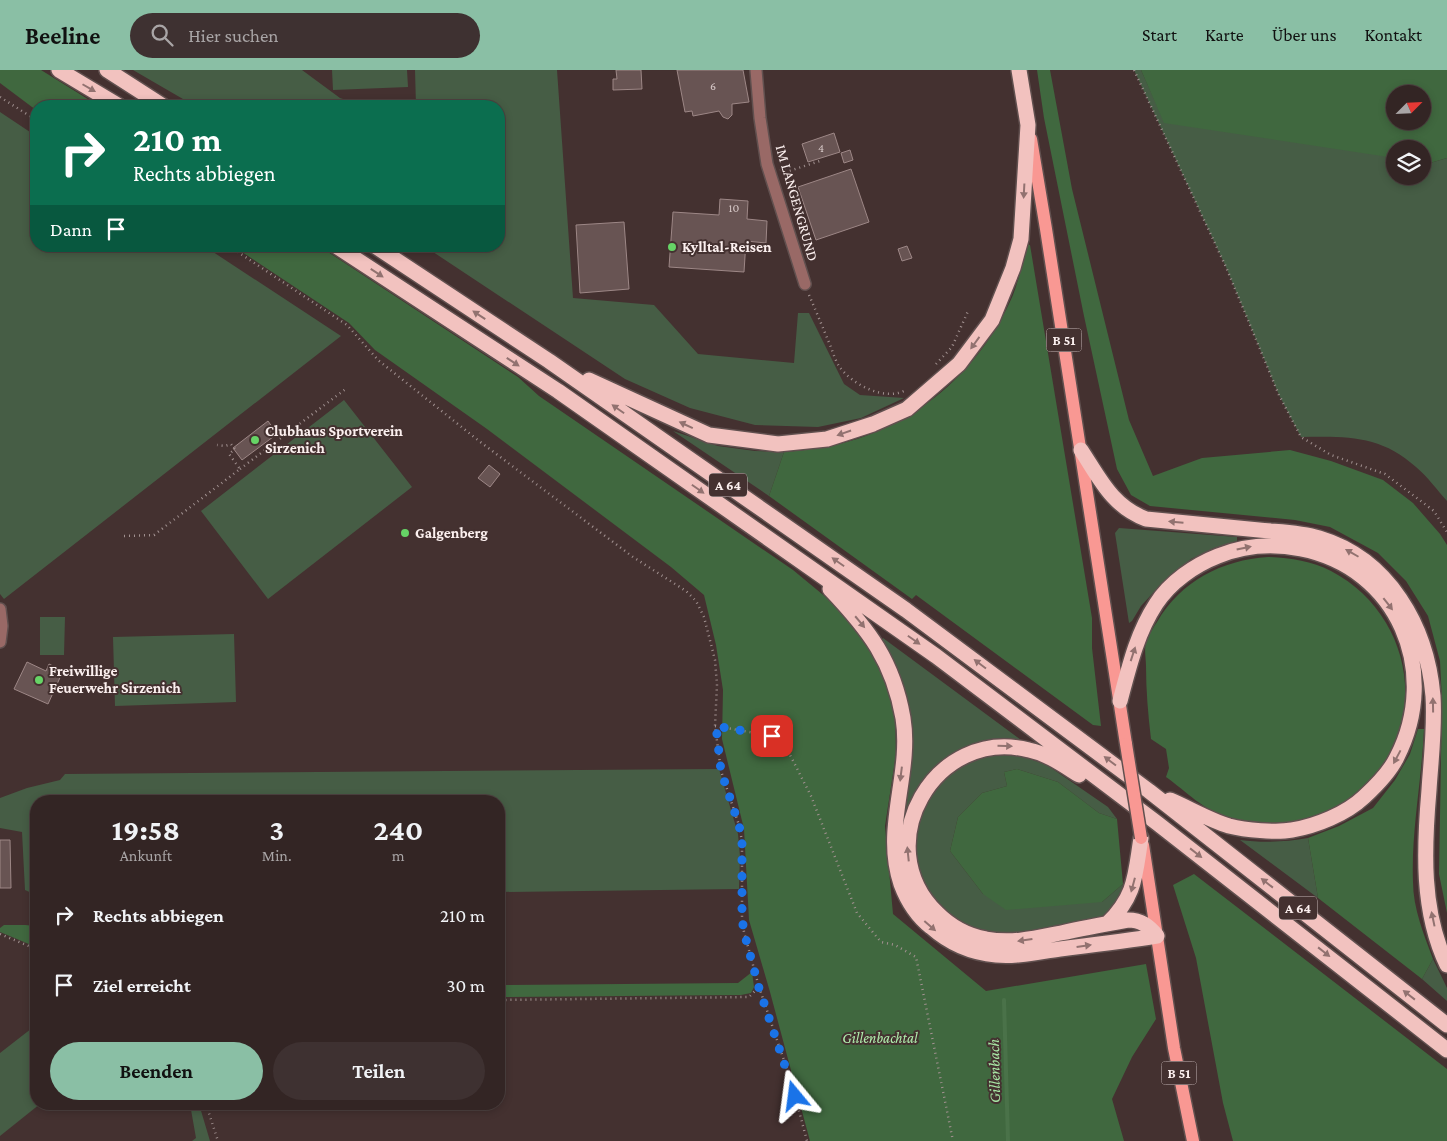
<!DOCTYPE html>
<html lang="de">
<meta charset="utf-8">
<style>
body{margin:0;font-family:"Crimson Pro",serif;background:#3e3131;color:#f1f3f6;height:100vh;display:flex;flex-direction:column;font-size:19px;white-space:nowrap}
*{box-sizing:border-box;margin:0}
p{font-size:16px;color:#a9a5a6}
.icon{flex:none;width:28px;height:28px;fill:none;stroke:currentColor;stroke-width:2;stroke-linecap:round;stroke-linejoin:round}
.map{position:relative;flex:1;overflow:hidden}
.panel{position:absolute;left:30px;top:725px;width:475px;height:315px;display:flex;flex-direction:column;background:#332524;border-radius:20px;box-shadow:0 2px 8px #0003,0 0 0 1px #4e4241}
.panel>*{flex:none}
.guide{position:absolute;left:30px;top:30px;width:475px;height:152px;border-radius:20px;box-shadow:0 2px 8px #0003,0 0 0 1px #4e4241;background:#0b6e4f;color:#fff;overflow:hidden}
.needle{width:32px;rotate:66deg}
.tools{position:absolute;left:1386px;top:15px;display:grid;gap:10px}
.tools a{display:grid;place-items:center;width:45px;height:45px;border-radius:50%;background:#332524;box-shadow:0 2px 8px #0003,0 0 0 1px #4e4241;font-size:25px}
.pin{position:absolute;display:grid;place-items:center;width:42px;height:42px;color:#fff;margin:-21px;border-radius:10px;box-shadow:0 2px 8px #0006}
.me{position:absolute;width:55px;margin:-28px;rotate:344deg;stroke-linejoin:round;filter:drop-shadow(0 0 4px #0008)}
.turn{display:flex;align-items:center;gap:18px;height:105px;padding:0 20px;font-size:22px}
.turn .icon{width:65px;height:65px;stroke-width:2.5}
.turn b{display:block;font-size:35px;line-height:42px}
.then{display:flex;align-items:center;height:48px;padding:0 20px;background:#0003;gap:10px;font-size:19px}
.eta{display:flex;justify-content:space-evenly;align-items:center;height:85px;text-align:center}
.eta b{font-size:30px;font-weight:700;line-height:35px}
.action{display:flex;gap:10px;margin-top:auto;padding:10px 20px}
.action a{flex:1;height:58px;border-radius:30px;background:#8abfa5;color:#111;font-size:20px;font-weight:700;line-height:58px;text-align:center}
.action a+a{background:#3e3131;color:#f1f3f6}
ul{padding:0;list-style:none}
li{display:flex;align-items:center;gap:15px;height:70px;padding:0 20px}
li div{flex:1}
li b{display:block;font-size:19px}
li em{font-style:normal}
header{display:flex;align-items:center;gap:30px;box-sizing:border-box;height:70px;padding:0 25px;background:#8abfa5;color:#111}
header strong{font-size:24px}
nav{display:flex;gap:28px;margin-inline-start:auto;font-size:18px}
.search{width:350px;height:45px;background:#3e3131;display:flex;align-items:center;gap:12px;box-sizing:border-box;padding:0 18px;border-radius:28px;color:#a9a5a6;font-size:19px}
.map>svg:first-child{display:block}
</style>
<header>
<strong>Beeline</strong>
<div class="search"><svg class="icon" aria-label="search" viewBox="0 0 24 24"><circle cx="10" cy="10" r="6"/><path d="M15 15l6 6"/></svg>Hier suchen</div>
<nav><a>Start</a><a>Karte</a><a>Über uns</a><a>Kontakt</a></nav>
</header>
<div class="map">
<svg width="1447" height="1071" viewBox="0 0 1447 1071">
<rect width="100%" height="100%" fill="#443130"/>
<!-- green -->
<path fill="#465d45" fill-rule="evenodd" d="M133,0H302L340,28L365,36H195Z
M332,0H407L408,17L333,20Z
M415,0H557L573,228L654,235L698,284L794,293L798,243H809L844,314L860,325L904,328L861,348L818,357L755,355L690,338L625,309L424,176H499V36H416Z
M1134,0H1141L1165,53L1262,32L1447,0L1430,93L1447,88V431C1437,420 1428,407 1416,397C1381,365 1346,366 1301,367L1279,325L1226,197ZM1395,24H1422V51H1395ZM1395,79H1422V106H1395Z
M0,42L36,66V176H204L341,266L4,529L0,524Z
M344,330L412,417L268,529L201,441Z
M673,361L718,376L755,381L784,382L769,426Z
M1119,458L1237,467V471L1214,478L1191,489L1163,512L1141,536L1132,551L1129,553L1115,463Z
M40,547H65L64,585H40Z
M234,564L236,632L115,636L113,567Z
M883,568L1021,670V673C998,669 990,672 968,682C959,686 948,690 940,695C924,707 915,726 907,744L901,741L909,689L881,571Z
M998,683L1019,685L1047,695L1108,737L1117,749L1099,743L1058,712L1017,699L1004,702L1007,716L982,723L958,747L950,781L983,824L1102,832L1123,814L1122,824L1117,836L1098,849L1009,865L981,863L958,852L940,839L925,820L917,796L913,771L928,724L949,702L969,690Z
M719,699L738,764L740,786L739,819L499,822V731H36V825L25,820L22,762L0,758V728L27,718L60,710L65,704Z
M1308,768L1318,828L1240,770C1263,773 1285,772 1308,768Z
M1433,889L1447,918V931L1422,909Z
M36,955V1034H40L0,1066V983Z
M190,1034H199L210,1071H192L196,1068Z"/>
<!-- forest -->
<path fill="#40683f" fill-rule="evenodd" d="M0,0H41L99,36H36V40L0,13Z
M1037,0H1050L1072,119L1129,350L1153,406L1202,388L1290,380L1331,391L1383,410L1413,433L1440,464L1447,475V843L1439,804L1442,630L1440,591L1428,546L1406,511L1378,483L1330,457L1295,450L1150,436L1131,425L1117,399L1084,246L1044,48Z
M1141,0H1447V88L1430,93L1423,92L1422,79H1395V88L1164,53ZM1395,24H1422V51H1395Z
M1027,174L1030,175L1092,548V578L1101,656L1093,655L916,525L912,529L769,426L784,382C795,381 807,380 818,378C906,365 978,306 1013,225C1019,209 1023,191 1027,174Z
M233,176H319L518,307L539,326L793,500L839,538L867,568L881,599L895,637L896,684L885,756L893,844L986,921L1146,894L1156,949L1132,987L1112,1029L1124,1071H810L770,922L749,850L744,759L722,669L723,620L716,575L704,525L671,497L487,359L375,280L349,253Z
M1268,487C1290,488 1311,491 1331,501C1410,542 1432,648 1368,713C1352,730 1333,741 1311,748C1285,757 1255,757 1229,748C1203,740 1187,722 1166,707L1169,698L1166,679L1151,669C1148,644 1146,620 1146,596C1146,589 1144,579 1146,573C1148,566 1153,558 1157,552C1181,511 1222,490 1268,487Z
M1418,659H1424C1422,709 1411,761 1413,812C1413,838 1424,865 1433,889L1422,909L1318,828L1308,768L1339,756L1373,738L1395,710L1410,684Z
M1017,699L1058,712L1099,743L1117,749L1123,814L1102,832L1006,840L983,824L950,781L958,747L982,723L1007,716L1004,702Z
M1194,804L1447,999V1071H1233L1223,1033L1196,888L1173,815Z
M4,855H25L36,856V877L0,862V858Z
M752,902L754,917L751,923L741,925L499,927V915L738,913Z"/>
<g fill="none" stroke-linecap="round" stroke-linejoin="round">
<!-- stream -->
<path stroke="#4a7249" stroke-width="4" d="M1004,930L1008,1071"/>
</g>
<!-- building -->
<path fill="#685453" stroke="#9d8786" d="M616,0H641L642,19L613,20V9H617Z
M677,0H743L749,32L732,34V45L728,49L723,47L719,41L693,46L692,41L685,42Z
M834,63L840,82L808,92L802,74Z
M850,80L853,90L844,93L841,83Z
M851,99L869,152L816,170L798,117Z
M720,129L748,131L747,149L767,151L766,173L746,171L744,202L669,197L673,142L719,145Z
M624,152L629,219L580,223L576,155Z
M907,176L912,188L902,191L898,179Z
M268,351L277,364L242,390L233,378Z
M489,395L500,404L490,417L478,408Z
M27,592L46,601L49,594L63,601L48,634L14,619Z
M0,770H10L11,818H0Z"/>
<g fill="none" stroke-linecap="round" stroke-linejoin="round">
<!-- street casing -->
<g stroke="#61504f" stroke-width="14">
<path id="street" d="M756,0L760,48L767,94L805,214
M0,539L2,556L0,572"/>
</g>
<!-- primary casing -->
<g stroke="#61504f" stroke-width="15">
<path id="primary" d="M1031,69L1046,159L1126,674
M1143,775L1174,978L1193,1071"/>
</g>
<!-- highway casing -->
<g stroke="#61504f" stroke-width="18">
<path id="highway" d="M59,0L119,36
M107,0L163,36
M336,176L558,321L936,586L1157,753L1447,980
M375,176L549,291L906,540L1149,721L1447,955
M589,310L709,365L778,374L827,369L873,354L907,339L959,294L992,250L1013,198L1021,169L1028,55L1019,0
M1081,380C1100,409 1112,436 1146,449C1184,453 1221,456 1259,460C1279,462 1300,462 1319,468C1389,489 1427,556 1433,626C1435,658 1431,689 1429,720C1424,778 1421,841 1447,895
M830,519C869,560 893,591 903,648C912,704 882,758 901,814C907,830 917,846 931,857C949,873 971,883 996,885C1017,887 1038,882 1060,879C1092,875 1125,871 1157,866
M1120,631C1129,597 1137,563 1156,534C1170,512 1195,495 1218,486C1245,475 1272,473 1301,479C1398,498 1441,601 1397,687C1390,702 1377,715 1364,727C1346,744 1316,756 1292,760C1276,763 1245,760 1229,756C1209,750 1189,738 1170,730
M1079,705C1063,695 1048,684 1029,680C935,656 867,775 937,843C950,856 968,866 986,869C1012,874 1036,868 1061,863C1084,858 1106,854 1128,850C1141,850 1149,856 1157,866
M1107,854C1136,826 1135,805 1141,768"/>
</g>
<!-- path -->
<path stroke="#a19190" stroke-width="2.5" stroke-dasharray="1 4" stroke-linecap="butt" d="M1134,0L1226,197L1279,325L1301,367L1331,385L1385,404L1434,441L1447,462
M0,27L36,50
M780,99L789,101L823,90
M229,176L347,255L378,290L479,371L633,487L686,521L696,531L704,547L715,590L717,615L715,656L721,701L739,755L742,771V848L744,862L759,917L749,927L499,930
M809,225C816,241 823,258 830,275C833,282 835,290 839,296C851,314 885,332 906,320
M936,294L952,277L969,239
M240,399L347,318
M124,466L154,465L240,399L229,384L235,379L231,374L225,376L217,375
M715,656L772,666L787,679L811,726L857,843L881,872L895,875L916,887L953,1071
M0,864L36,879
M759,917L791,1011L807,1071
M206,1034L218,1071"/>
<!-- street -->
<use href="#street" stroke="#996966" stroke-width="11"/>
<!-- primary -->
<use href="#primary" stroke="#f99893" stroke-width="12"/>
<!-- highway -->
<use href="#highway" stroke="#f2c2bf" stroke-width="15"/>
<!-- primary-bridge casing -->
<g stroke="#61504f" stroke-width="15" stroke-linecap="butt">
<path id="primary-bridge" d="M1126,674L1141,768"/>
</g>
<!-- primary-bridge -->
<use href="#primary-bridge" stroke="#f99893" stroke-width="12"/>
</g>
<!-- one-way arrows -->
<defs><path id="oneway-solid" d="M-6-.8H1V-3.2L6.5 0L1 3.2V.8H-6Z" transform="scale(1.25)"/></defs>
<g fill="#927270">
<use href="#oneway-solid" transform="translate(89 18) rotate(30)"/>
<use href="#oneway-solid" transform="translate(1024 121) rotate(93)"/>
<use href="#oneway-solid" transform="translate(377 203) rotate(33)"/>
<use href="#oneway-solid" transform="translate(479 245) rotate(-147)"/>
<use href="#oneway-solid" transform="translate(975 273) rotate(126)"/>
<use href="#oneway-solid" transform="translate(513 292) rotate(33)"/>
<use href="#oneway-solid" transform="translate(618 339) rotate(-145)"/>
<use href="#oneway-solid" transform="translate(686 355) rotate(-155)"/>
<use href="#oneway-solid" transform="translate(844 363) rotate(161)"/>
<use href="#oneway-solid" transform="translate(698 419) rotate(35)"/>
<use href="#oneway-solid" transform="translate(1176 452) rotate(-175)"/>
<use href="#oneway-solid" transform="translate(1244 478) rotate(-12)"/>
<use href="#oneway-solid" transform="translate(1352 483) rotate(-150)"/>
<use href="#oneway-solid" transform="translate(838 492) rotate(-145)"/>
<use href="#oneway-solid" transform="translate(1388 534) rotate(52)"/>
<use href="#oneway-solid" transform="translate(860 552) rotate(50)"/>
<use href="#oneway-solid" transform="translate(914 570) rotate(35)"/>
<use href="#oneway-solid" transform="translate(1133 584) rotate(-72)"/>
<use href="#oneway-solid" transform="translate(980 594) rotate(-143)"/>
<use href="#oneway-solid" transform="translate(1433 635) rotate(-91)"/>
<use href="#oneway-solid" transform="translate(1005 676) rotate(2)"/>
<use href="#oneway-solid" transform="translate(1397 687) rotate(118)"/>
<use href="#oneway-solid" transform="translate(1110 691) rotate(-143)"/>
<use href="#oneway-solid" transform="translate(901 704) rotate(97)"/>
<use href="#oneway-solid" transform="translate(1196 783) rotate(38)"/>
<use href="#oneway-solid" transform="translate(908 784) rotate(-96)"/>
<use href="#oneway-solid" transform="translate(1267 813) rotate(-142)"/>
<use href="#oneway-solid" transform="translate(1133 815) rotate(105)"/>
<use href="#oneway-solid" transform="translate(1433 849) rotate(-102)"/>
<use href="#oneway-solid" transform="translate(930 856) rotate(41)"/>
<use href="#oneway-solid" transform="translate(1025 870) rotate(172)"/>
<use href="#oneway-solid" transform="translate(1084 876) rotate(-8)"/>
<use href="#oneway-solid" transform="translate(1324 882) rotate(38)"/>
<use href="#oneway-solid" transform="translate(1409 925) rotate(-142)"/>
</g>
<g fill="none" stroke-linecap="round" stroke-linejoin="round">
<!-- route -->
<path stroke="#1a73e8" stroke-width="9" stroke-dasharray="0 16.2" d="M772,666L716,656L721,701L739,755L742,770V848L744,862L759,918L795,1026"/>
</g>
<!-- markers -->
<g fill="#66d466" stroke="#443130" stroke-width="2">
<circle cx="672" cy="177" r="5"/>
<circle cx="255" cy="370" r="5"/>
<circle cx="405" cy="463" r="5"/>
<circle cx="39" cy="610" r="5"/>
</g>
<g text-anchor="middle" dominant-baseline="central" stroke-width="4" stroke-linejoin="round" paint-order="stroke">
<!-- number labels -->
<g font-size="12" fill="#d7c9c8">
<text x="713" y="16">6</text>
<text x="821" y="78">4</text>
<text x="734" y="138">10</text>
</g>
<!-- shield labels -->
<g fill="#443130" stroke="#c5b7b6" stroke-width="1">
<rect x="1046.5" y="258.5" width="35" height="23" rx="4"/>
<rect x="709" y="403.5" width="38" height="23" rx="4"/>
<rect x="1279" y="826.5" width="38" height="23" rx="4"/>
<rect x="1161.5" y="991.5" width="35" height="23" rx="4"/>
</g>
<g font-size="14" font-weight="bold" fill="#fcf0ef">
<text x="1064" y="270">B 51</text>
<text x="728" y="415">A 64</text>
<text x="1298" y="838">A 64</text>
<text x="1179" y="1003">B 51</text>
</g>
<!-- street labels -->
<g font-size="15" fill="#fcf0ef" stroke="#443130">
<text transform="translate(797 133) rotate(74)">IM LANGENGRUND</text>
</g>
<!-- poi labels -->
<g font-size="15" font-weight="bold" fill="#fcf0ef" stroke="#443130" text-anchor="start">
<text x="682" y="177">Kylltal-Reisen</text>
<text x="265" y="361">Clubhaus Sportverein<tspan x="265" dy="17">Sirzenich</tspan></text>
<text x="415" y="463">Galgenberg</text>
<text x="49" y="601">Freiwillige<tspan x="49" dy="17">Feuerwehr Sirzenich</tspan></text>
</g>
<!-- park labels -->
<g font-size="15" font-style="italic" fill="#b0eead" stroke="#443130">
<text x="880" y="968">Gillenbachtal</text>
</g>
<!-- water labels -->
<g font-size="16" font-style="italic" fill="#a7e5a4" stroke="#443130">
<text transform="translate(994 1001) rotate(-91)">Gillenbach</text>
</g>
</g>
</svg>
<div class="tools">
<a><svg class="needle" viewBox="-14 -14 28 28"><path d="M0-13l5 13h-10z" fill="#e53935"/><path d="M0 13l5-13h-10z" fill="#a9a5a6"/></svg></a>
<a><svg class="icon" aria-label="layers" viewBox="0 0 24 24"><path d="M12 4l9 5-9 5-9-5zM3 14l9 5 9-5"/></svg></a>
</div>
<div class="pin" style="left:772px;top:666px;background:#d93025"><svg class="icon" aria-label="arrive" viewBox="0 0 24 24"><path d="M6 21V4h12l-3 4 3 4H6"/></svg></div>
<svg class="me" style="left:795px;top:1026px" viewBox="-20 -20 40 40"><path d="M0-17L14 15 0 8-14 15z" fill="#1a73e8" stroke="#fff" stroke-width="4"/></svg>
<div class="guide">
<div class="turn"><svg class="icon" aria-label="right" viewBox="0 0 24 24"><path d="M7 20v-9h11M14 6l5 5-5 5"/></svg><div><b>210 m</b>Rechts abbiegen</div></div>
<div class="then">Dann<svg class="icon" aria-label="arrive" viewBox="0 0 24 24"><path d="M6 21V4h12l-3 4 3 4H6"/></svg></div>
</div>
<section class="panel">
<div class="eta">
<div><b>19:58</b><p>Ankunft</p></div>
<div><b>3</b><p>Min.</p></div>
<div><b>240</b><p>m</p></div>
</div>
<ul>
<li><svg class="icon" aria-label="right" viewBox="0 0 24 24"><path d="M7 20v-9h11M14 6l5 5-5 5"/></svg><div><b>Rechts abbiegen</b></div><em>210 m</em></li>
<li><svg class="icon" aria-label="arrive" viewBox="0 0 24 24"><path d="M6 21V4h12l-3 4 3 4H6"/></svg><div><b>Ziel erreicht</b></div><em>30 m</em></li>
</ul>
<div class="action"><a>Beenden</a><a>Teilen</a></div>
</section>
</div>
